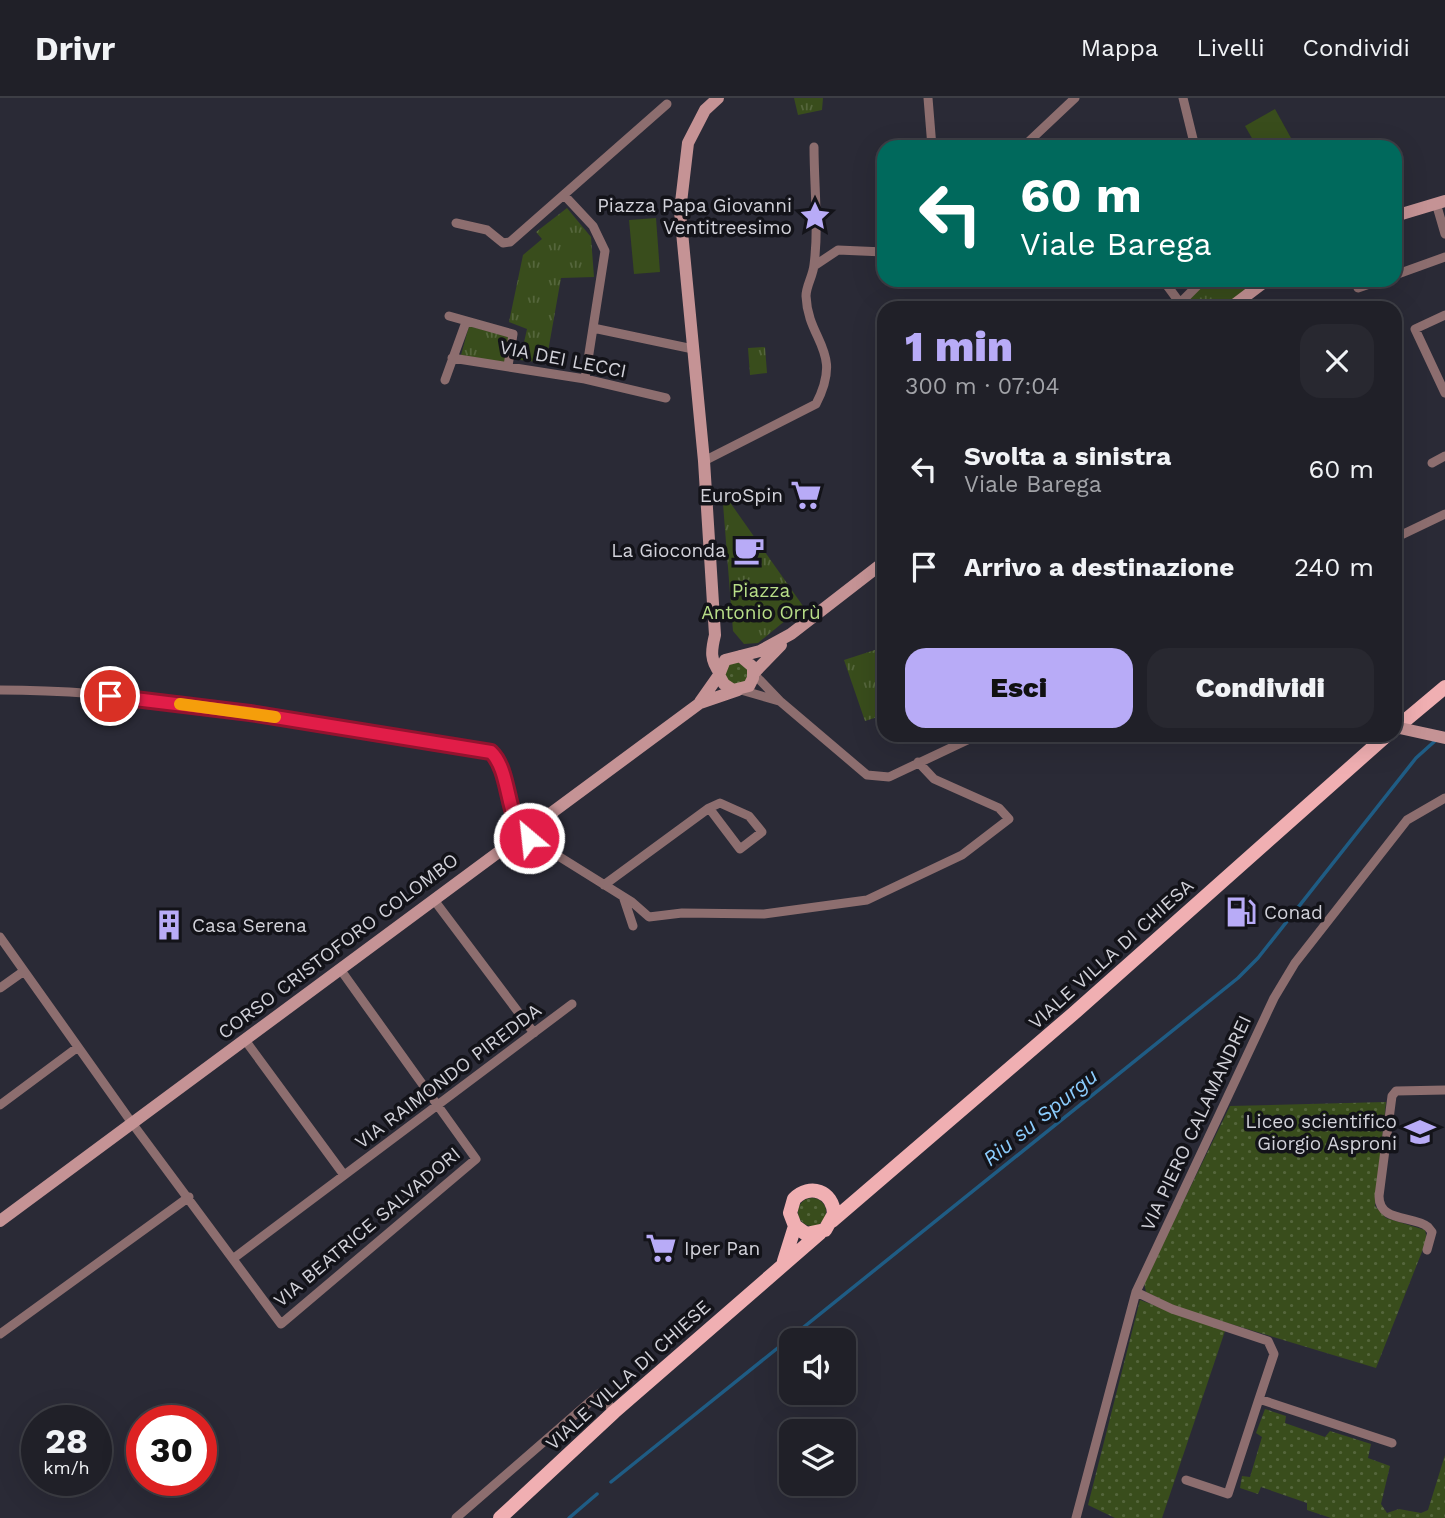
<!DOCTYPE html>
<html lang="it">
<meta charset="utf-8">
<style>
body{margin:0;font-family:"Work Sans",sans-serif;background:#282830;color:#f1f3f6;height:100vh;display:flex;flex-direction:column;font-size:26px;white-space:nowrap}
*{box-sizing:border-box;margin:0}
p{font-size:23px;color:#a2a3a8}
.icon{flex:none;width:38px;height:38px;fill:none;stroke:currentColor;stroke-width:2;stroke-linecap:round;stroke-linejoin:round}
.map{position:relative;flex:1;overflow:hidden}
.details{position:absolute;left:877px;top:203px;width:525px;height:441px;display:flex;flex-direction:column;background:#202028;border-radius:21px;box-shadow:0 7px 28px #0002,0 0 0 2px #3d3e45}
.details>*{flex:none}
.top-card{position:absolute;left:877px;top:42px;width:525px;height:147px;border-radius:21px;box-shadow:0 7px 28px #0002,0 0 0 2px #3d3e45;background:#00695c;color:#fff;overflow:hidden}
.tools{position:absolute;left:779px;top:1230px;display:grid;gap:14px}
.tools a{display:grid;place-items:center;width:77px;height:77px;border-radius:14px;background:#202028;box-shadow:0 7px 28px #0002,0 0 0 2px #3d3e45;font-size:35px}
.speed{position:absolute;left:21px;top:1307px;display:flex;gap:14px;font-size:35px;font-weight:700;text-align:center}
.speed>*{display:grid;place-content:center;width:91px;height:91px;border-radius:50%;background:#202028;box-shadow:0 7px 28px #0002,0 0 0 2px #3d3e45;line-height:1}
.speed small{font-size:18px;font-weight:400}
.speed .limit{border:10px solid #d22;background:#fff;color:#111}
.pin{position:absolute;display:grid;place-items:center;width:60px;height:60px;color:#fff;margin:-30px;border:4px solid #fff;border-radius:50%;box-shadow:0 2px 7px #0007}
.me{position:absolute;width:77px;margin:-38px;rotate:332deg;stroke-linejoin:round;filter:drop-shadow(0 0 5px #0008)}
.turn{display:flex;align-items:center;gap:24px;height:147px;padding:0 28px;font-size:32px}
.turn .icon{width:91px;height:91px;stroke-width:2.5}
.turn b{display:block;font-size:49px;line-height:60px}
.round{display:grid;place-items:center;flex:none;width:74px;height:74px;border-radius:21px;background:#282830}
.overview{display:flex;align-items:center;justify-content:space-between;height:119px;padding:0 28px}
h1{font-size:42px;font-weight:800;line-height:52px;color:#b8abf7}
.action{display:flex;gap:14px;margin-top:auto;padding:14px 28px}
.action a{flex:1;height:80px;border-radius:21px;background:#b8abf7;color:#111;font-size:28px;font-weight:800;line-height:80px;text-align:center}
.action a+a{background:#282830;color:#f1f3f6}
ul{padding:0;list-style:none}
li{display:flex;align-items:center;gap:21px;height:98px;padding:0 28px}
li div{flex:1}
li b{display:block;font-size:26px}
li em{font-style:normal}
header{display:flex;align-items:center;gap:42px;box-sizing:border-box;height:98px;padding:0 35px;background:#202028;border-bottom:2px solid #3d3e45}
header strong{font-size:33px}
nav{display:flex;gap:38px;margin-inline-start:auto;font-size:24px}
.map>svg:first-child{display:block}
</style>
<header>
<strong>Drivr</strong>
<nav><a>Mappa</a><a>Livelli</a><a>Condividi</a></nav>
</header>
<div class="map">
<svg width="1445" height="1420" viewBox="0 0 1445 1420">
<defs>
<pattern id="grass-dots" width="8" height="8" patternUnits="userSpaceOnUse" patternTransform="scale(1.75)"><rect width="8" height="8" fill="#394d1c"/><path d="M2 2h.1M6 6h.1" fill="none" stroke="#55663c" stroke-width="1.8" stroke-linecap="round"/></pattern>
<pattern id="park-tufts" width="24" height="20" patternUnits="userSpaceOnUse" patternTransform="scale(1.75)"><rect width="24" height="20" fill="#394d1c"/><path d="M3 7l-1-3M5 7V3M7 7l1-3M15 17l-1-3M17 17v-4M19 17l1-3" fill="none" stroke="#55663c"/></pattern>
</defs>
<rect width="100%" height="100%" fill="#2a2a36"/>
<!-- grass -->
<path fill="url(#grass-dots)" d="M734,561L751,574L743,587L728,586L723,571Z
M1386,1004L1375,1108L1386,1120L1425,1132L1427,1141L1376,1270L1181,1211L1146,1194L1144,1185L1150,1172L1230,1008Z
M798 1114a14 14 0 1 1 28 0a14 14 0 1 1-28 0Z
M1140,1202L1225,1233L1162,1420H1115L1088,1407Z
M1265,1311L1286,1318L1285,1325L1325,1339L1330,1333L1371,1346L1368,1360L1390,1368L1381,1406L1387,1415L1399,1411L1421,1415L1428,1412L1445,1357V1420H1331L1307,1412V1405L1261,1389L1258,1396L1240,1390L1242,1378L1250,1379L1262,1339L1256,1335Z"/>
<!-- park -->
<path fill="url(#park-tufts)" d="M794,0H823L822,12L798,17Z
M567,110L591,139L594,179L561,180L546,265L520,262L527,231L509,224L523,157L542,141L536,134Z
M1209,182H1262L1226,210H1177Z
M469,228L510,239L505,265L461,257Z
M765,249L767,275L750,277L748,250Z
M722,393L803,508L758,545L744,546L733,533Z
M884,549V617L865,623L844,562Z"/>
<!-- pitch -->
<path fill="#394d1c" d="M1275,11L1296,49H1257L1245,28Z
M656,120L660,174L634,176L629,122Z"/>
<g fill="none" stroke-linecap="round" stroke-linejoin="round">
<!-- stream -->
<path stroke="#1f5c84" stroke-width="3.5" d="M611,1384L1238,880L1258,860L1416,660L1436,642
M569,1420L597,1396"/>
<!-- street -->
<path stroke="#8d6e6f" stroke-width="9" d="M928,0L932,49
M1183,0L1195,49
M1023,49L1075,0
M564,97L593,128L605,153L585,281
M1436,105L1445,136
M456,125L487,132L503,145L510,144L667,6
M814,168L838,152L884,154
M1395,177L1445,159
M1003,182H1008
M1163,182L1180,205L1203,182
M1358,190L1381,182
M1445,217L1415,231L1445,295
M449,218L513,236L508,268
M593,230L693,251
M452,260L585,281L666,300
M445,282L466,224
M704,363L816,306C844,252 808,244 806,198C806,188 813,178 814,167C819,129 814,87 814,49
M1432,365L1445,358
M1395,440L1445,416
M754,576L781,604L867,677L889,679L978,637
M0,592C164,592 329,628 491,655L501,664L507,694L523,736L632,804L649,819L682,815L764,816L867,802L962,757L1009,721L999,710L934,681L918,664
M741,592L779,603
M604,787L709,710L720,705L749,718L762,734L740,751L709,710
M624,801L633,828
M434,802L534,935
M0,839L132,1025L281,1226L476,1061L340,871
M0,890L24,873
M245,942L344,1077
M0,1007L78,949
M1427,1152L1432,1134L1428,1129C1413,1117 1379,1125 1379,1098L1392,998L1396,993L1445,992
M234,1160L572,906
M1136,1194L1172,1211L1268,1243L1274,1256L1259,1301
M0,1236L189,1099
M1186,1382L1228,1396L1259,1301L1392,1345
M456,1420L600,1295L614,1314
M1076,1420L1136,1194L1274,900L1295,865L1407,722L1445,700"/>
<!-- secondary -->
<path stroke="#c59395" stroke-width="12" d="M718,0L705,12L688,45L680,113L704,363L715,537C711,553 710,562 720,575
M1395,118L1445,103
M1230,210L1267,182
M754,575L781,547
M719,577L724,586L733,592L749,588L753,580V569L740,558
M700,604L719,577L725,562L760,553L791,536L884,464
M0,1123L700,605L738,592"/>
<!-- primary -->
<path stroke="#f0afb2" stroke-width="14" d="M1395,631L1445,589
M832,1123L1073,916L1387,637
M784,1163L795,1128L790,1115L794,1101C810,1085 833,1093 834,1116L825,1132L806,1136L795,1128
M500,1420L614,1314L820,1135"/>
<!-- secondary-bridge -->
<path stroke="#c59395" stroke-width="12" d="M1395,629L1445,640"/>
</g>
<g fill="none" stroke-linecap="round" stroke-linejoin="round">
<!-- route casing -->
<g stroke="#92132f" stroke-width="18">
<path id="route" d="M110,598L250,615L491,654C512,674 505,725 529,740"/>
</g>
<!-- route -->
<use href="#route" stroke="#e11d48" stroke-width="12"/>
<!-- slow -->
<path stroke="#f59e0b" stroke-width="12" d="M180,606L275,619"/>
</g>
<!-- icons -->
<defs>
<g id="sight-bare" transform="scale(2.415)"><path d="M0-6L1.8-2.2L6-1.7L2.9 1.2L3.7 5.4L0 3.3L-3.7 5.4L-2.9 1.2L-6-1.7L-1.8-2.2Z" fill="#b8abf7" stroke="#131319" stroke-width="2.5" paint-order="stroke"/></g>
<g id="supermarket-bare" transform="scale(2.415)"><path d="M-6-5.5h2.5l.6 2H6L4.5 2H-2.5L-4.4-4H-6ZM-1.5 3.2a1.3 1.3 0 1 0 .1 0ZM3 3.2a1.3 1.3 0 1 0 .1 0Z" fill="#b8abf7" stroke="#131319" stroke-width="2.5" paint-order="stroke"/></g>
<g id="cafe-bare" transform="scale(2.415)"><path d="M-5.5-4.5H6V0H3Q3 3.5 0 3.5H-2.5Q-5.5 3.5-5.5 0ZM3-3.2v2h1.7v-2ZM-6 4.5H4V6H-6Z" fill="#b8abf7" stroke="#131319" stroke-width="2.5" paint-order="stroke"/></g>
<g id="fuel-bare" transform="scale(2.415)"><path d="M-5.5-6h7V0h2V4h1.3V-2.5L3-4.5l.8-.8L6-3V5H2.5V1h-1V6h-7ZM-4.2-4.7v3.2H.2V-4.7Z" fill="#b8abf7" stroke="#131319" stroke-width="2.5" paint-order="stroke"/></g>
<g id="building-bare" transform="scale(2.415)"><path d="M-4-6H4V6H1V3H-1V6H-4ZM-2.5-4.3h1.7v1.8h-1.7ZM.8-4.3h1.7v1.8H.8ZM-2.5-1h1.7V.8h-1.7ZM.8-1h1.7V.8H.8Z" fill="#b8abf7" stroke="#131319" stroke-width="2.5" paint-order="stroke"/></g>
<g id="school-bare" transform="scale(2.415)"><path d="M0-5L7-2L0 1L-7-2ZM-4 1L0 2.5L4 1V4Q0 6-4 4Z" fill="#b8abf7" stroke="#131319" stroke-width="2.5" paint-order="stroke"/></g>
</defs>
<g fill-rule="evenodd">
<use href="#sight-bare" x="815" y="118"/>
<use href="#supermarket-bare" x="806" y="397"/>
<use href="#cafe-bare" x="749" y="452"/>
<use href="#fuel-bare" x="1241" y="814"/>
<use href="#building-bare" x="169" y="827"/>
<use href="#school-bare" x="1420" y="1034"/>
<use href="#supermarket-bare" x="661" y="1150"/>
</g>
<g text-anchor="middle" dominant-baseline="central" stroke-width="7" stroke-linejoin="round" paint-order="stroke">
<!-- poi labels -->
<g font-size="19" fill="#d2d2da" stroke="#131319" text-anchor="end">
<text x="792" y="107">Piazza Papa Giovanni<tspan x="792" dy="22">Ventitreesimo</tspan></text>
<text x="783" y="397">EuroSpin</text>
<text x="726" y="452">La Gioconda</text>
<text x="1264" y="814" text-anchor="start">Conad</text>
<text x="192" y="827" text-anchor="start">Casa Serena</text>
<text x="1397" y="1023">Liceo scientifico<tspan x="1397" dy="22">Giorgio Asproni</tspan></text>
<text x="684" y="1150" text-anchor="start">Iper Pan</text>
</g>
<!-- street labels -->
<g font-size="19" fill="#d2d2da" stroke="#131319">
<text transform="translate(563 261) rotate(11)">VIA DEI LECCI</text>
<text transform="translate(338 848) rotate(-37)">CORSO CRISTOFORO COLOMBO</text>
<text transform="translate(1111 856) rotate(-42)">VIALE VILLA DI CHIESA</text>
<text transform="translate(448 978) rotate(-37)">VIA RAIMONDO PIREDDA</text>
<text transform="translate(1196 1025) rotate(-65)">VIA PIERO CALAMANDREI</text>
<text transform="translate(367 1129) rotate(-40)">VIA BEATRICE SALVADORI</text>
<text transform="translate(628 1277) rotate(-42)">VIALE VILLA DI CHIESE</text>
</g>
<!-- park labels -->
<g font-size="19" fill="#b8de88" stroke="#131319">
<text x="761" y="492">Piazza<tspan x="761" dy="22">Antonio Orrù</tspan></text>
</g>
<!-- water labels -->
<g font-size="21" font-style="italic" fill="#8bccfd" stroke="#131319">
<text transform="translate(1040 1019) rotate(-39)">Riu su Spurgu</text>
</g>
</g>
</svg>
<div class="tools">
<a><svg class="icon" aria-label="sound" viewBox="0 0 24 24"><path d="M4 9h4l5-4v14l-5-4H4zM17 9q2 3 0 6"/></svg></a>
<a><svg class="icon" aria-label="layers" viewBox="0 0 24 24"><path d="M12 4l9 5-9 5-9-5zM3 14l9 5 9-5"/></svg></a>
</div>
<div class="speed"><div>28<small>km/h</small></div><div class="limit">30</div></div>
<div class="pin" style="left:110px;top:598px;background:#d93025"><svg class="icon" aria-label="arrive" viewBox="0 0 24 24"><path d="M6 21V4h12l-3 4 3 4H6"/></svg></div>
<svg class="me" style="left:529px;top:740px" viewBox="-20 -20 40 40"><circle r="17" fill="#e11d48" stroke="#fff" stroke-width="3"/><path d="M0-11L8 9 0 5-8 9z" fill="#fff"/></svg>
<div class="top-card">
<div class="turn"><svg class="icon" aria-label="left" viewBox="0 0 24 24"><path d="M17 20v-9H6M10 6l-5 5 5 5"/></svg><div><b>60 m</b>Viale Barega</div></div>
</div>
<section class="details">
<div class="overview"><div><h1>1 min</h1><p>300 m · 07:04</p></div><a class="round"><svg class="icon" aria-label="close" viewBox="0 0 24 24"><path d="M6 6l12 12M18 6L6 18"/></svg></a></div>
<ul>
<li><svg class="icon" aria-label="left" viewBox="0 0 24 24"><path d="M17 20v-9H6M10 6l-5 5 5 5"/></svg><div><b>Svolta a sinistra</b><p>Viale Barega</p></div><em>60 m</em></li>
<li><svg class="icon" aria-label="arrive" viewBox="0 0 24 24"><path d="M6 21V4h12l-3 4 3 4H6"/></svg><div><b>Arrivo a destinazione</b></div><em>240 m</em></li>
</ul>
<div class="action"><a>Esci</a><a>Condividi</a></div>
</section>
</div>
